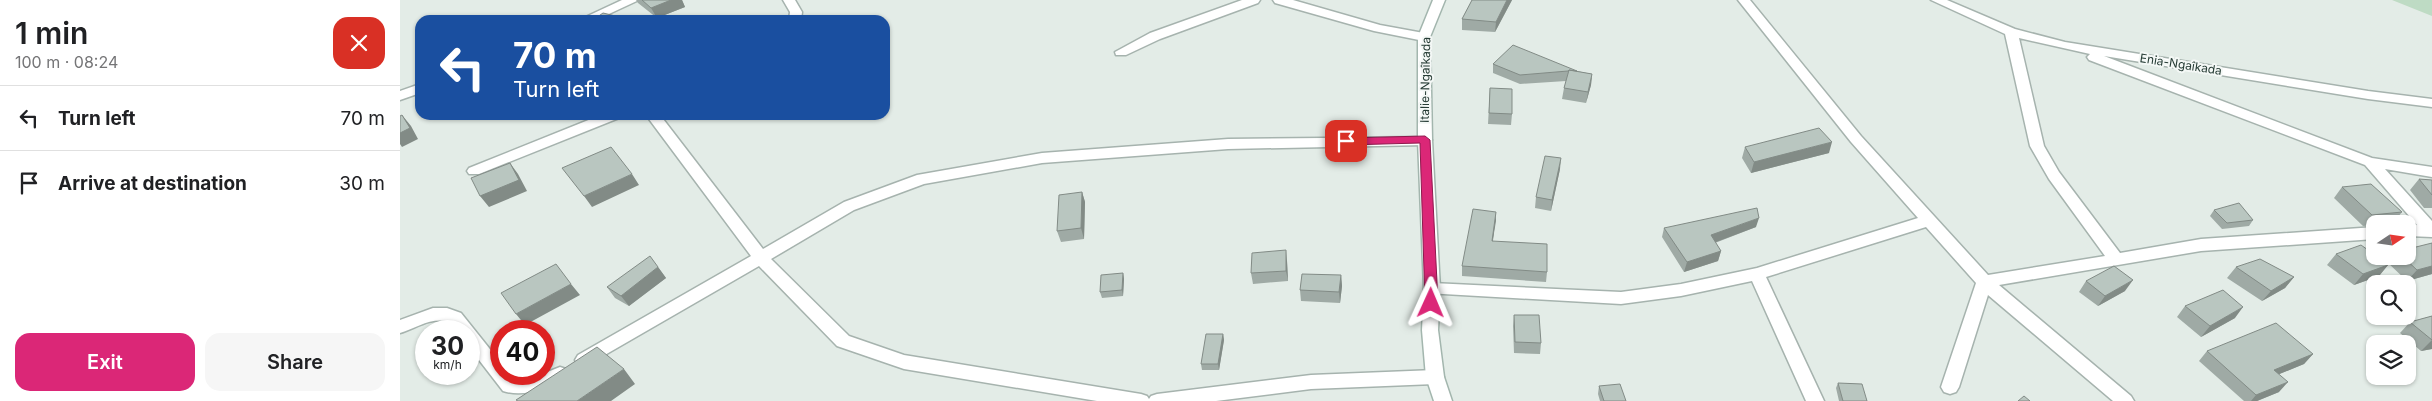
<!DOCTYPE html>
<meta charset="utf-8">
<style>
body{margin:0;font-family:Inter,sans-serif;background:#f6f6f6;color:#202124;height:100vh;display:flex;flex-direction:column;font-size:19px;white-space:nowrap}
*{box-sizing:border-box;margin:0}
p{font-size:16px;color:#757577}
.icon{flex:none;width:28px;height:28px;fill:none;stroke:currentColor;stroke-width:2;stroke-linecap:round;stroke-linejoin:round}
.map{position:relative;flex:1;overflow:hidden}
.sheet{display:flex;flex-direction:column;background:#fff;width:400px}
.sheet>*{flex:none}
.guide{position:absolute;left:15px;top:15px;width:475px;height:105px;border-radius:15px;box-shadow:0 1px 4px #0004;background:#1a4fa0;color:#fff;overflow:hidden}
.needle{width:32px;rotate:77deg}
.tools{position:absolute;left:1966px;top:215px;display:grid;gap:10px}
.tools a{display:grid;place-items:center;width:50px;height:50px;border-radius:10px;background:#fff;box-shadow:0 1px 4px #0004;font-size:25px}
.speed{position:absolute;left:15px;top:320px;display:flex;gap:10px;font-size:25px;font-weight:700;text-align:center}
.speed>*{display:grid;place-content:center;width:65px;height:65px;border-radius:50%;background:#fff;box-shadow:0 1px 4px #0004;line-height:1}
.speed small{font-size:12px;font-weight:400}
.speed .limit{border:8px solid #d22;background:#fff;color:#111}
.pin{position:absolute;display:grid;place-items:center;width:42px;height:42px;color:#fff;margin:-21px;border-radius:10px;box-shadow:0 2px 8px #0006}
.me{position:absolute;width:55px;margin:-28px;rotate:1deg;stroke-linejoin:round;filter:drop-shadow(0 0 4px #0008)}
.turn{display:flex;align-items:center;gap:18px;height:105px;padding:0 15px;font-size:22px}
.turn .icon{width:65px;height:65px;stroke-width:2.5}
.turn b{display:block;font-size:35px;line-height:42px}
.round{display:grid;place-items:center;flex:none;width:52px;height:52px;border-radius:15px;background:#f6f6f6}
.head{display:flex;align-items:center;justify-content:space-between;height:85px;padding:0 15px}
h1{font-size:30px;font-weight:600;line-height:38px}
.cta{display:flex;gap:10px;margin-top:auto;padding:10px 15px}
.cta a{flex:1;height:58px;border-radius:15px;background:#db2777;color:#fff;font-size:20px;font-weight:600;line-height:58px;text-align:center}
.cta a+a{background:#f6f6f6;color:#202124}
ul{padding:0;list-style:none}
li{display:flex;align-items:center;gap:15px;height:65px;padding:0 15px;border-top:1px solid #e0e0e0}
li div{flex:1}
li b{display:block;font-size:19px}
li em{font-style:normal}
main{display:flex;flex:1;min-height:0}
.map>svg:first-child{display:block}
</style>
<main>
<section class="sheet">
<div class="head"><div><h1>1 min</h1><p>100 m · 08:24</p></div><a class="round" style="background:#d93025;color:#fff"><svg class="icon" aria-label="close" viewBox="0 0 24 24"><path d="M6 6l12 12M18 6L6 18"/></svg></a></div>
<ul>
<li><svg class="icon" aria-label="left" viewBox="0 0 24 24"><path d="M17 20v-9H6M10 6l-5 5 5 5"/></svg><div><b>Turn left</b></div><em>70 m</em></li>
<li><svg class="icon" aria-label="arrive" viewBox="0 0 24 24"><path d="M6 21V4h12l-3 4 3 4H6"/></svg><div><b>Arrive at destination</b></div><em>30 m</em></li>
</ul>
<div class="cta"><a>Exit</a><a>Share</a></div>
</section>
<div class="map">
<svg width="2032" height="401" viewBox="0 0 2032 401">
<rect width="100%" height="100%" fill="#e3ece7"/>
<!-- green -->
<path fill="#bedbc4" d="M1992,0H2032V16Z"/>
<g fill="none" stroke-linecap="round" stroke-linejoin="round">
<!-- street casing -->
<g stroke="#a6b3ae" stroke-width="3">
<path id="street" d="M222,0H239L196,20H179Z
M383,0H395L402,12L401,20H389L390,12Z
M842,0H860L858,3L760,39L726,55H716L715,52L750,33Z
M873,0H893L980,25L1029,34L1030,37L1024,41L974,31L875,3Z
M1338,0H1350L1461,136L1588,275L1705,256L1649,179L1630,146L1605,34L1531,0H1547L1615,29L1665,42L1968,91L2032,99V107L1968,99L1704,56L1972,158L2032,167V177L1985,169L2032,221V237L2008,236V226L2017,225L1965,165L1689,60L1687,57L1690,54L1619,38L1644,146L1659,172L1720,253L1801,239L1975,227V239L1801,251L1599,285L1731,396L1734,401H1713L1588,295L1559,387L1556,392L1550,394L1544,392L1541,387L1576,283L1526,227L1366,277L1424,401H1406L1352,281L1281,296L1221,304L1026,293L1024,289L1026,285L1032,283L1221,292L1281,284L1357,268L1518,218L1451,142Z
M20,84V93L0,100V91Z
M201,115H221L219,118L79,174H69L67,171L69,168Z
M246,115H260L363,249L444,202L517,175L642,153L828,139L1030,137L1032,140L1030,143L1025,145L828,149L642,163L524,184L454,210L371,259L449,336L504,355L741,394L747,396L749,399L751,396L757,394L911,375L1035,370L1041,372L1044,377L1041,382L1035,384L911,389L816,401H697L504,369L437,346L359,266L184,367L178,365L175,360L178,355L351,256Z
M33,308H47L61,313L101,363V374H109L114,379L135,377L160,367L166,369L169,374L166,379C146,388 125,398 103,391L69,347V331H57L47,321C29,318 16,328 0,333V320Z"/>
</g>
<!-- secondary casing -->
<g stroke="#a3b6ae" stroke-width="3">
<path id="secondary" d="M1033,0H1045L1030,37L1032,140L1040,289L1038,330L1044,377L1052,401H1034L1026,377L1022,330L1024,289L1018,140V37Z"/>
</g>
<!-- street -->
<use href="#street" fill="#fff" fill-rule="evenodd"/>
<!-- secondary -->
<use href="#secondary" fill="#fff" fill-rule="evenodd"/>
</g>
<!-- wall -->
<path fill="#9faaa5" d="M236,0H282L285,7L257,18L238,3Z
M1072,0H1112L1095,32L1062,30V19Z
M1093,64L1177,71L1192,74L1191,85L1186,103L1162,99L1164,88L1166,81L1120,84L1093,73Z
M1090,88L1112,114L1111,125L1088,124Z
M1345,147L1429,153L1351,173L1342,158Z
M1160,169L1151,211L1135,208L1136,197Z
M2019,179L2032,180V208H2024L2010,190Z
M1942,187L2002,212L1993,223L1975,224V225L1963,226L1934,198Z
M682,192L685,202L684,239L661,242L657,231Z
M1814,210L1853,220L1849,226L1822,229L1810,216Z
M1096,212L1093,241L1147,272L1146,282L1062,276V266Z
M1356,227L1315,243L1321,251L1318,261L1284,272L1262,237L1264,228Z
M2032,243V274L2007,281L1987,262L1992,256H2008Z
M1936,254L1988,265L1979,276L1954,285L1927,265Z
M887,261L888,281L853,284L851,273Z
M258,267L266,278L229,306L215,298L207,287Z
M1836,267L1894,277L1885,288L1862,301L1827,278Z
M723,273L724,279L723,296L702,298L700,292Z
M941,275L942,286L940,303L901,301L900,290Z
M1686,281L1725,291L1698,306L1679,292Z
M1785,306L1835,318L1801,337L1777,317Z
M1114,315L1141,343L1140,354L1114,353L1113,326Z
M2032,316V349L2021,351L2000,333L2010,322Z
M823,334L824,340L819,370H802L801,364Z
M1807,351L1913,354L1904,364L1879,374V392L1857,401H1844L1799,361Z
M1438,383L1467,401H1439L1436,388Z
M1199,386L1226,401H1200L1198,394Z"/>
<!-- shaded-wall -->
<path fill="#828b86" d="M271,0H282L285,7L257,18L251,8Z
M1107,0H1112L1095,32L1096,22Z
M1192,74L1191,85L1186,103L1188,92Z
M2,115L11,126L18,139L2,147L0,144V133Z
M1432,142L1429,153L1351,173L1354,162Z
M1161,158L1160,169L1151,211L1152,200Z
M110,163L118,174L127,191L89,207L80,196Z
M232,174L239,185L192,207L184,196Z
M682,192L685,202L684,239L681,228Z
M1096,212V221L1091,251L1092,241Z
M1359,218L1356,227L1308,245L1311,235Z
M886,250L887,261L888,281L886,271Z
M1321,251L1318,261L1284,272L1287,262Z
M1988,265L1979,276L1954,285L1963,274Z
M2032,266V274L2007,281L2017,270Z
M258,267L266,278L229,306L221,296Z
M723,273L724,279L723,296L722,290Z
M941,275L942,286L940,303L939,292Z
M1894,277L1885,288L1862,301L1871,291Z
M1733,280L1725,291L1698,306L1705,296Z
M171,284L180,295L125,325L116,314Z
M1843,307L1835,318L1801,337L1810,326Z
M823,334L824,340L819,370L818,364Z
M2032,340V349L2021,351Z
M1913,354L1904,364L1865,380L1874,370Z
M224,369L235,384L211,401H177Z
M1888,382L1879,392L1857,401H1851L1856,395Z"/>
<!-- building -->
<path fill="#b9c6c0" stroke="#828b86" d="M242,0H271L251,8Z
M1072,0H1107L1096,22L1062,19Z
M203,13L228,19L226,20H193Z
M1113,45L1177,71L1169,70L1168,71L1120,75L1093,64Z
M1169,70L1192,74L1188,92L1164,88Z
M1090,88L1112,89V114L1089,113Z
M2,115L10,128L0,133V116Z
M1419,128L1432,142L1354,162L1345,147Z
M211,147L232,174L184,196L162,168Z
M1145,156L1161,158L1152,200L1136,197Z
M110,163L119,180L80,196L71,178Z
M2019,179L2032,180V195Z
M1971,184L2002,212L1972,215L1942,187Z
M682,192L681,228L657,231L659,195Z
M1839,203L1853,220L1827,223L1814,210Z
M1357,208L1359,218L1311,235L1321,251L1287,262L1264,228Z
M1073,209L1096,212L1092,241L1147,244V272L1062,266Z
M2032,243V266L2017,270L2002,256H2008V249Z
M1961,245L1975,255V256H1977L1988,265L1963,274L1936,254Z
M886,250V271L851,273L852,253Z
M250,256L258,267L221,296L207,287Z
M1860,259L1894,277L1871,291L1836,267Z
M156,264L171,284L116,314L101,293Z
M1714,266L1733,280L1705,296L1686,281Z
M723,273L722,290L700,292L701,275Z
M902,274L941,275L939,292L900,290Z
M1823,290L1843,307L1810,326L1785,306Z
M1114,315H1139L1141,343L1115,342Z
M2032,316V340L2010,322Z
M1876,323L1913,354L1874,370L1888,382L1856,395L1807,351Z
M806,334H823L818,364H801Z
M197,347L224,369L177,401H118L116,400Z
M1438,383L1462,384L1467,401H1443Z
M1220,384L1226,401H1204L1199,386Z
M1624,396L1630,401H1618Z"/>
<!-- route -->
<path fill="#db2777" stroke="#8e194d" d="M1025,136L1030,140L1038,303L1031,307L1025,303L1020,143L946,145L941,141L946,138Z"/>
<g text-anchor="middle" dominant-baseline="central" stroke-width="4" stroke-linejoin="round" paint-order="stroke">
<!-- street labels -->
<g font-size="12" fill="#253b34" stroke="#f4f8f6">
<text transform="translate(1781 64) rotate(9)">Enia-Ngaîkada</text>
<text transform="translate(1025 80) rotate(-89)">Italie-Ngaîkada</text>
</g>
</g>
</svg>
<div class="tools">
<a><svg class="needle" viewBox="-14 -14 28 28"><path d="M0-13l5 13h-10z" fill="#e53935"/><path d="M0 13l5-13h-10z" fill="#757577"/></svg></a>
<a><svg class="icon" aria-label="search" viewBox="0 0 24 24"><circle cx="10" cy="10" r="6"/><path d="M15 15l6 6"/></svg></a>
<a><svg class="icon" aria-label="layers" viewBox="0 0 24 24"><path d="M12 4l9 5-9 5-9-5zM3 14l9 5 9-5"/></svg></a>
</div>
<div class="speed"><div>30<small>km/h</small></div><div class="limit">40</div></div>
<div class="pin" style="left:946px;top:141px;background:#d93025"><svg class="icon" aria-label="arrive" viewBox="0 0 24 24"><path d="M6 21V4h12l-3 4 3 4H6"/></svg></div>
<svg class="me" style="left:1031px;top:303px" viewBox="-20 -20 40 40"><path d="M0-17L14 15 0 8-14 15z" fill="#db2777" stroke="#fff" stroke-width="4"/></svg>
<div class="guide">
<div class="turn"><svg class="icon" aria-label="left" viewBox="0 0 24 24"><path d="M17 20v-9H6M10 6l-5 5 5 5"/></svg><div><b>70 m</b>Turn left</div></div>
</div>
</div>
</main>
